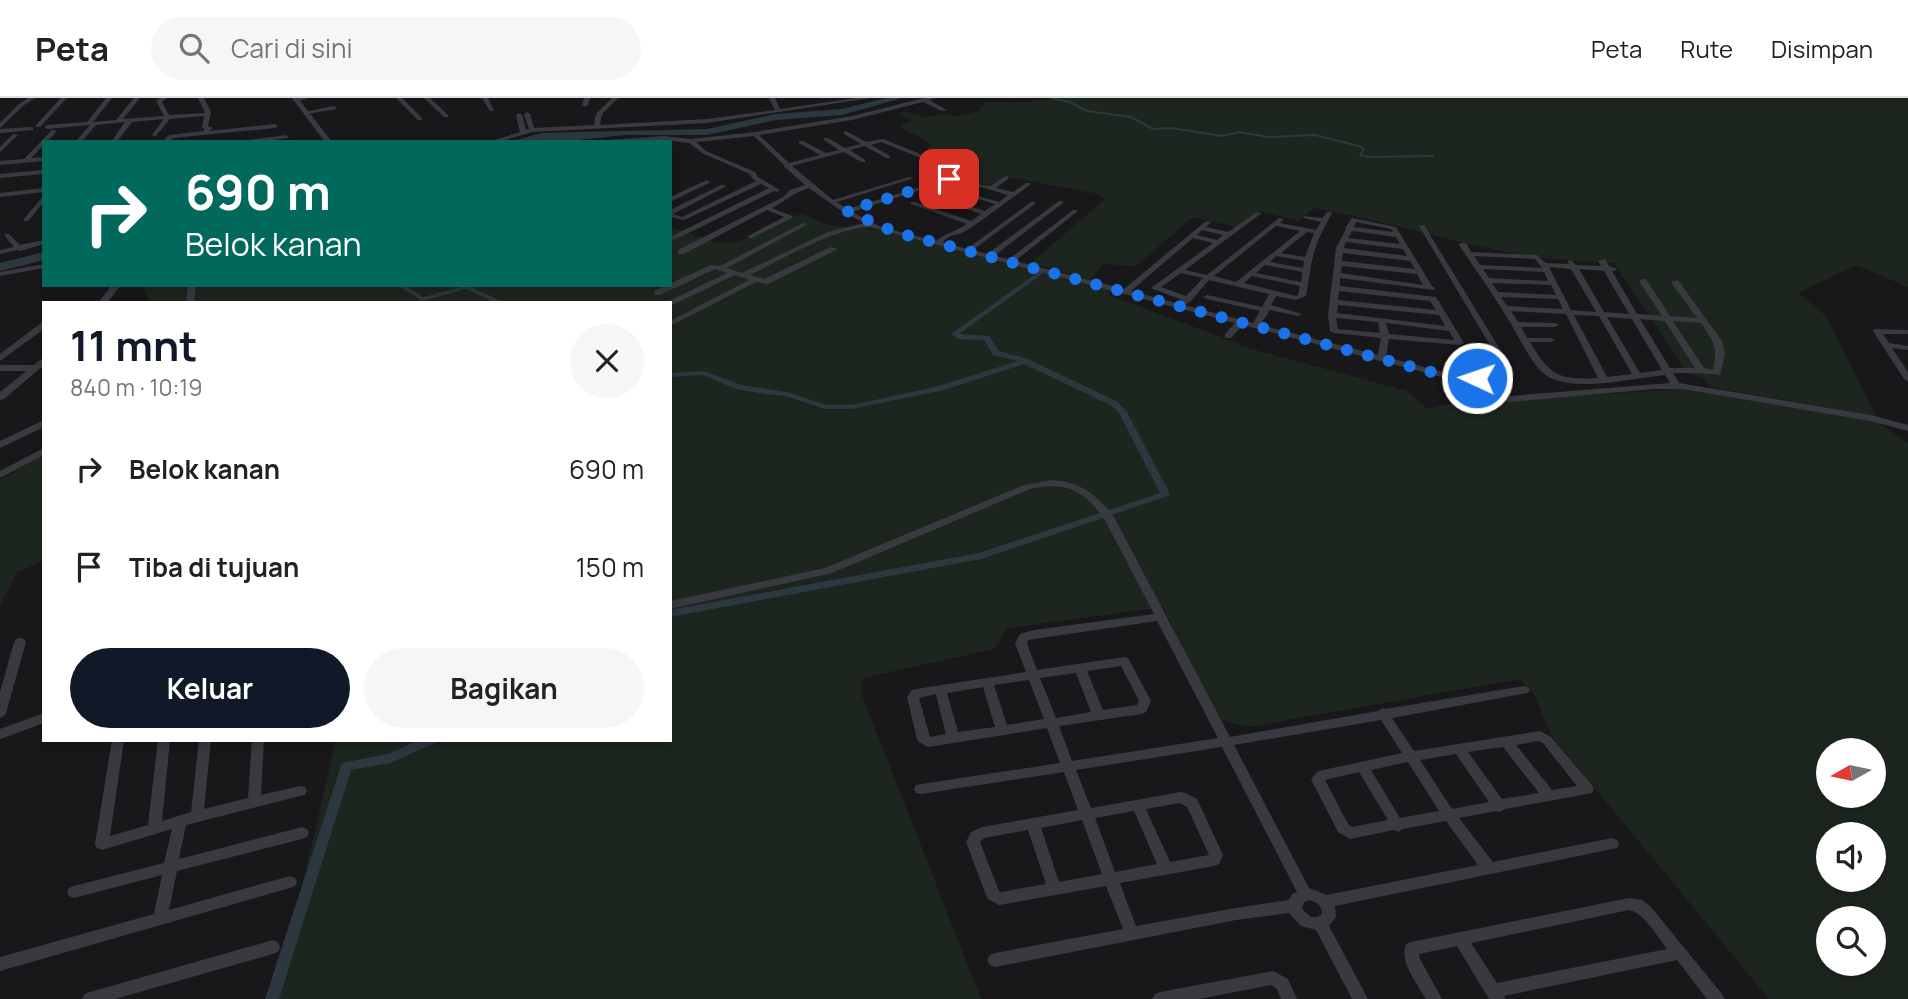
<!DOCTYPE html>
<html lang="id">
<meta charset="utf-8">
<style>
body{margin:0;font-family:Manrope,sans-serif;background:#f6f6f6;color:#222;height:100vh;display:flex;flex-direction:column;font-size:26px;white-space:nowrap}
*{box-sizing:border-box;margin:0}
p{font-size:23px;color:#767676}
.icon{flex:none;width:38px;height:38px;fill:none;stroke:currentColor;stroke-width:2;stroke-linecap:round;stroke-linejoin:round}
.map{position:relative;flex:1;overflow:hidden}
.panel{position:absolute;left:42px;top:203px;width:630px;height:441px;display:flex;flex-direction:column;background:#fff;border-radius:0px;box-shadow:0 4px 10px #0003}
.panel>*{flex:none}
.top-card{position:absolute;left:42px;top:42px;width:630px;height:147px;border-radius:0px;box-shadow:0 4px 10px #0003;background:#00695c;color:#fff;overflow:hidden}
.needle{width:46px;rotate:261deg}
.buttons{position:absolute;left:1816px;top:640px;display:grid;gap:14px}
.buttons a{display:grid;place-items:center;width:70px;height:70px;border-radius:50%;background:#fff;box-shadow:0 4px 10px #0003;font-size:35px}
.pin{position:absolute;display:grid;place-items:center;width:60px;height:60px;color:#fff;margin:-30px;border-radius:14px;box-shadow:0 4px 10px #0006}
.me{position:absolute;width:77px;margin:-38px;rotate:273deg;stroke-linejoin:round;filter:drop-shadow(0 0 5px #0008)}
.turn{display:flex;align-items:center;gap:24px;height:147px;padding:0 28px;font-size:32px}
.turn .icon{width:91px;height:91px;stroke-width:2.5}
.turn b{display:block;font-size:49px;line-height:60px}
.round{display:grid;place-items:center;flex:none;width:74px;height:74px;border-radius:37px;background:#f6f6f6}
.head{display:flex;align-items:center;justify-content:space-between;height:119px;padding:0 28px}
h1{font-size:42px;font-weight:700;line-height:52px;color:#111827}
.primary-button{display:flex;gap:14px;margin-top:auto;padding:14px 28px}
.primary-button a{flex:1;height:80px;border-radius:42px;background:#111827;color:#fff;font-size:28px;font-weight:700;line-height:80px;text-align:center}
.primary-button a+a{background:#f6f6f6;color:#222}
ul{padding:0;list-style:none}
li{display:flex;align-items:center;gap:21px;height:98px;padding:0 28px}
li div{flex:1}
li b{display:block;font-size:26px}
li em{font-style:normal}
header{display:flex;align-items:center;gap:42px;box-sizing:border-box;height:98px;padding:0 35px;background:#fff;border-bottom:2px solid #e0e0e0}
header strong{font-size:33px}
nav{display:flex;gap:38px;margin-inline-start:auto;font-size:24px}
.search{width:490px;height:63px;background:#f6f6f6;display:flex;align-items:center;gap:18px;box-sizing:border-box;padding:0 24px;border-radius:38px;color:#767676;font-size:26px}
.map>svg:first-child{display:block}
</style>
<header>
<strong>Peta</strong>
<div class="search"><svg class="icon" aria-label="search" viewBox="0 0 24 24"><circle cx="10" cy="10" r="6"/><path d="M15 15l6 6"/></svg>Cari di sini</div>
<nav><a>Peta</a><a>Rute</a><a>Disimpan</a></nav>
</header>
<div class="map">
<svg width="1908" height="901" viewBox="0 0 1908 901">
<rect width="100%" height="100%" fill="#18181a"/>
<!-- green -->
<path fill="#1d261e" fill-rule="evenodd" d="M1058,0H1908V189L1856,167L1798,195L1826,218L1876,318L1710,289L1704,280L1688,276L1614,165C1591,163 1567,163 1544,160C1466,150 1391,123 1314,110L1299,123L1260,113L1236,129L1193,119L1136,168L1104,166L1090,182L1031,165L1105,101L1099,96L1014,80C999,79 990,93 975,83L981,77L958,67L956,63L959,60L933,56L927,50L930,47L915,36L903,32L901,26L913,22L899,16L904,14L923,19L944,16L959,18L979,13L985,5L991,4L1016,5Z
M803,116L828,127L883,133L1114,191L1108,197L1240,246V248L1407,293L1428,311L1483,298L1495,303L1697,290L1877,324L1908,345V901H1769L1552,638L1533,595L1520,581L1248,629L1217,621L1163,509L1008,530L994,551L863,580L860,592L981,901H276L336,642H670V205H147L149,202L142,187H670V129C685,133 714,146 728,145C756,143 776,120 803,116ZM1829,653H1874V698H1829ZM1829,737H1874V782H1829ZM1829,821H1874V866H1829Z
M44,356V463L17,474L0,507V382Z"/>
<g fill="none" stroke-linecap="round" stroke-linejoin="round">
<!-- stream -->
<path stroke="#2c3840" stroke-width="2" d="M1052,0L1070,4L1087,13L1131,19L1153,31L1171,30L1222,38L1239,34L1268,39L1315,37L1359,48L1364,51L1360,57L1368,59L1433,58"/>
<!-- canal -->
<path fill="#2c3840" fill-rule="evenodd" d="M1040,173L1045,174L959,236L989,238L999,253L1028,261L1118,304L1127,314L1170,396L1168,398L981,461L670,519V512L979,455L1160,395L1119,315L1112,308L1024,266L944,292L852,311H825L786,298L765,296L736,291L703,277L670,279V275L704,273L741,287L787,294L826,307H852L939,288L1018,263L993,257L984,242L958,241L951,236Z
M397,187H405L423,199L468,187L505,205H496L466,191L422,203Z
M419,642H437L435,645L390,665L351,672L279,901H265L342,665L388,656Z"/>
<!-- river -->
<path fill="#2c3840" fill-rule="evenodd" d="M886,0H902L842,17L776,22L707,37H625L577,42L509,44L541,35L707,31L776,16L842,11Z
M44,154V162L0,173V165Z"/>
<!-- minor -->
<path fill="#383a40" fill-rule="evenodd" d="M28,0H35L23,8L0,30V25L19,6Z
M61,0H67L40,29H36V27Z
M106,0H112L93,24L116,22L134,0H140L123,21L164,18L156,3L160,0H167L162,4L169,17L205,15L198,0H204L211,14L208,28L213,30L209,33L275,26L278,28L275,30L173,40L169,44H162L169,37L204,33V31L202,29L204,18L170,21L155,39L152,37L164,21L132,24L117,44H111L125,24L96,27L81,44H75L90,27L47,31L44,29L47,27L87,24Z
M298,0H308L296,4L293,2Z
M396,0H402L422,20V22H418Z
M424,0H430L448,17V19H444Z
M482,0H488L494,13H490Z
M584,0H590L588,7L585,9L582,7Z
M612,0H618L602,16L600,27L707,21L775,12L769,0H775L780,11L856,0H871L707,25L532,34L499,44H489L520,34L516,17L519,15L522,17L526,32L529,31L524,16L527,14L530,16L534,30L594,27L596,16Z
M924,0H934L929,2L947,12L942,13L923,4L852,22L759,37L789,65L820,57L799,45V43H803L826,55L839,52L824,42V40H828L845,50L861,46L844,36V34L846,33L866,44L883,41L935,62V64H931L881,44L871,47L890,58V60H886L865,48L850,52L865,62V64H861L844,54L792,68L833,102L909,79L914,80L837,104L847,111L951,80V82L852,114L881,129L936,143C946,135 957,133 967,126L911,106V104H915L971,123L981,116L935,100L940,99L985,113L995,106L956,94V92L999,104L1008,97L977,88V86L990,88L1006,78L1009,80L1008,81L996,90L1013,94L1026,85H1030V87L975,127L962,135L950,138L942,144L967,151L1031,104H1035V106L973,152L987,156L1059,103H1063V105L994,158L1009,161L1073,112H1077V114L1015,163L1124,191L1206,123L1211,124L1206,129L1228,134L1257,114L1262,115L1185,172L1207,177L1279,120L1284,121L1280,125L1316,132L1321,124L1304,120V118L1323,120L1327,114H1331L1332,115L1318,142L1312,162L1306,198L1296,202L1276,198L1271,207L1302,216L1298,218L1270,212L1260,227L1378,257L1381,240L1334,235L1330,233L1328,217L1336,150L1346,131L1345,130L1352,120L1396,129L1432,188L1435,190L1434,192L1340,180V188L1436,199L1464,245L1460,247L1389,241L1386,259L1472,282L1477,273L1503,269L1419,128L1424,127L1512,271L1508,274L1483,277L1480,284L1499,297L1510,298L1670,285L1665,277C1634,280 1582,293 1553,281C1532,273 1519,236 1506,218C1491,193 1475,171 1459,147L1460,145H1466L1471,154L1537,157L1546,165L1569,166L1567,164L1571,162L1576,167L1601,168L1598,163L1605,161L1609,168L1618,171L1612,173L1637,216L1662,218L1639,183L1643,181H1646L1670,218L1697,220L1671,184L1678,182L1722,243L1725,256L1720,277L1699,275H1673L1679,285L1871,317L1908,327V333L1870,323L1683,291H1654L1510,304L1494,301L1472,287L1243,227L1231,240H1225V236L1235,225L877,131C853,120 774,165 750,177L764,181L831,149L838,151L768,186L756,184L670,228V223L749,182L735,177L670,208V205L667,204L727,175L715,171L660,197H654V193L711,167L720,168L803,125L808,126L727,170L742,175L828,134L864,125L840,112L809,90C795,94 785,103 772,110L792,118V120L752,140H748V138L784,119L767,112L684,156H678V152L783,99L790,92L805,87L786,70L784,69V67L754,38L696,44L706,53L755,74L758,79L780,92L777,94L774,93L670,144V139L769,90L761,86L684,122L670,119V112L721,87H725V89L673,116L682,119L756,83L753,81L750,76L702,55L689,45L663,42L631,44L597,43L663,38L691,41L755,34L852,18ZM1356,124L1391,131L1393,134L1354,129ZM1276,128L1300,133L1236,184L1214,178ZM1202,132L1223,137L1217,142L1197,137ZM1352,133L1396,139L1400,146L1348,140ZM1307,134L1314,135L1305,159L1281,155ZM1193,140L1213,145L1151,190L1182,202L1180,206L1131,193ZM1346,144L1403,151L1407,158L1344,150ZM1343,155L1410,163L1415,171L1342,163ZM1276,158L1304,163L1303,170L1270,164ZM1474,158L1535,161L1542,170L1480,167ZM1265,167L1302,174L1301,184L1256,175ZM1342,168L1417,176L1423,187L1341,175ZM1549,169L1571,171L1596,214L1571,212ZM1483,171L1544,174L1548,183L1489,180ZM1579,171L1604,173L1629,216L1604,214ZM1181,175L1203,180L1186,198L1161,189ZM1252,178L1300,188L1298,197L1296,198L1244,185ZM1209,182L1269,196L1262,209L1207,197L1203,199L1207,201L1260,213L1253,225L1184,207L1191,203ZM1492,185L1551,187L1556,197L1498,194ZM1339,193L1430,203L1436,212L1338,202ZM1501,199L1558,201L1563,211L1507,208ZM1338,207L1439,217L1445,228L1337,215ZM1511,213L1566,216L1598,280C1559,282 1550,278 1530,244H1551L1555,242L1551,240H1527L1521,229H1555L1559,227L1555,225L1518,224ZM1574,217L1599,218L1632,276L1607,279ZM1607,219L1632,221L1662,272L1640,275ZM1336,220L1378,224L1380,235L1338,231ZM1640,221L1665,223L1695,270H1670ZM1673,223L1701,225C1714,244 1718,249 1713,272L1704,270ZM1386,225L1449,233L1454,242L1389,236Z
M334,8L337,10L336,11L307,16L304,14Z
M31,29L33,30V32L0,35V31Z
M52,32L57,33L47,44H44V47L31,60L44,59V63L0,67V63L24,61Z
M13,36L18,37L0,54V49Z
M286,37L289,39L288,40L256,44H232Z
M44,72V76L0,80V76Z
M707,82L710,84L709,85L670,104V99Z
M44,90V94L0,99V95Z
M44,97V104L28,123H24V121Z
M5,136H9L20,147L44,142V146L20,153L17,152L0,156V152L14,149L5,138Z
M44,166V170L0,178V174Z
M188,187H196L194,205H186Z
M41,225H44V231L0,263V256Z
M1874,231L1908,232V236H1883L1889,245L1908,248V252L1892,250L1908,274V284L1904,281L1873,233Z
M0,267H34L38,270L34,273H0Z
M44,322V329L0,350V343Z
M44,350V357L0,380V373Z
M1053,382C1081,384 1097,397 1114,419L1230,639L1378,613L1383,610L1386,611L1524,588L1528,589L1530,592L1528,595L1392,620L1414,653L1540,633L1551,639L1592,687L1594,691L1592,695L1587,696L1505,711L1500,714L1496,713L1459,720L1493,764L1612,740L1617,742L1619,746L1617,750L1335,808L1336,819L1329,828L1368,901H1352L1316,832L1301,828L1289,815L1236,822L995,869L990,867L987,862L990,857L995,855L1123,831L1106,788L999,807L988,801L986,797L966,744L971,734L982,729L1078,712L1064,674L921,696L916,695L914,691L916,687L921,686L1060,665L1047,630L928,649L919,644L917,641L907,599L912,592L916,591L1026,574L1015,545L1020,536L1034,532L1154,516L1105,422C1084,393 1067,382 1030,391L832,475L670,511V503L825,470L1024,387ZM1157,523L1218,640L1072,663L1059,628L1142,616L1146,614L1151,603L1128,560L1124,559L1037,572L1027,545L1028,542ZM1121,568L1139,603L1137,607L1103,612L1087,573ZM1076,575L1091,614L1056,620L1040,580ZM1029,582L1044,621L1007,627L994,587ZM983,589L995,629L958,634L947,595ZM936,596L946,636L930,639L919,600ZM1381,622L1402,655L1323,672L1318,673L1311,681L1338,734L1350,741L1394,732L1398,734L1403,731L1446,723L1478,767L1327,797L1309,790L1234,647ZM1538,643L1543,645L1577,688L1552,692L1516,647ZM1222,649L1297,794L1292,796L1289,802L1236,810L1136,828L1120,785L1214,768L1219,766L1223,757L1197,701L1186,695L1181,694L1091,710L1076,672ZM1503,649L1539,695L1502,701L1468,654ZM1456,656L1489,704L1452,711L1420,662ZM1408,664L1439,713L1400,720L1371,672ZM1359,674L1388,722L1352,729L1348,726L1325,682ZM1180,705L1187,709L1209,757L1170,764L1146,711ZM1134,713L1157,766L1115,774L1095,720ZM1082,722L1102,776L1059,784L1041,730ZM1028,732L1046,786L1001,794L999,793L980,744L984,740ZM1309,802C1317,804 1322,808 1322,816L1318,819H1311L1302,811L1304,804Z
M20,540L24,541L26,544L6,615L4,618L0,620V594L14,544L16,541Z
M44,615V625L0,641V631Z
M112,642H124L110,738L148,727L158,642H170L162,723L191,714L199,642H211L204,711L248,700L252,642H264L261,697L300,688L305,689L307,693L305,697L300,698L186,727L179,761L302,729L307,731L309,735L307,739L302,741L177,773L169,812L290,778L295,780L297,784L295,788L290,790L0,873V859L154,816L162,777L74,800L69,798L67,794L69,790L74,788L164,765L172,731L102,752L97,750L95,746Z
M1629,800L1642,802L1651,809L1722,896L1725,901H1707L1677,862L1504,898L1506,901H1489L1457,848L1419,856V859L1442,901H1426C1417,885 1399,864 1406,846L1411,844ZM1629,812C1643,814 1658,839 1667,851L1497,885L1471,845Z
M273,842L278,844L280,849L278,854L273,856L115,901H82L85,896L90,894Z
M1273,873L1288,881L1297,901H1281L1277,891L1271,887L1199,901H1152L1155,896L1160,894Z"/>
<!-- tertiary -->
<path fill="#383a40" fill-rule="evenodd" d="M292,0H298L332,44H325Z
M112,187H121L107,205H98Z
M44,259V267L4,301L0,302V294Z"/>
</g>
<g fill="none" stroke-linecap="round" stroke-linejoin="round">
<!-- route -->
<path stroke="#1a73e8" stroke-width="12" stroke-dasharray="0 21.6" d="M949,81L847,113L895,134L1466,283L1475,285L1477,280"/>
</g>
</svg>
<div class="buttons">
<a><svg class="needle" viewBox="-14 -14 28 28"><path d="M0-13l5 13h-10z" fill="#e53935"/><path d="M0 13l5-13h-10z" fill="#767676"/></svg></a>
<a><svg class="icon" aria-label="sound" viewBox="0 0 24 24"><path d="M4 9h4l5-4v14l-5-4H4zM17 9q2 3 0 6"/></svg></a>
<a><svg class="icon" aria-label="search" viewBox="0 0 24 24"><circle cx="10" cy="10" r="6"/><path d="M15 15l6 6"/></svg></a>
</div>
<div class="pin" style="left:949px;top:81px;background:#d93025"><svg class="icon" aria-label="arrive" viewBox="0 0 24 24"><path d="M6 21V4h12l-3 4 3 4H6"/></svg></div>
<svg class="me" style="left:1477px;top:280px" viewBox="-20 -20 40 40"><circle r="17" fill="#1a73e8" stroke="#fff" stroke-width="3"/><path d="M0-11L8 9 0 5-8 9z" fill="#fff"/></svg>
<div class="top-card">
<div class="turn"><svg class="icon" aria-label="right" viewBox="0 0 24 24"><path d="M7 20v-9h11M14 6l5 5-5 5"/></svg><div><b>690 m</b>Belok kanan</div></div>
</div>
<section class="panel">
<div class="head"><div><h1>11 mnt</h1><p>840 m · 10:19</p></div><a class="round"><svg class="icon" aria-label="close" viewBox="0 0 24 24"><path d="M6 6l12 12M18 6L6 18"/></svg></a></div>
<ul>
<li><svg class="icon" aria-label="right" viewBox="0 0 24 24"><path d="M7 20v-9h11M14 6l5 5-5 5"/></svg><div><b>Belok kanan</b></div><em>690 m</em></li>
<li><svg class="icon" aria-label="arrive" viewBox="0 0 24 24"><path d="M6 21V4h12l-3 4 3 4H6"/></svg><div><b>Tiba di tujuan</b></div><em>150 m</em></li>
</ul>
<div class="primary-button"><a>Keluar</a><a>Bagikan</a></div>
</section>
</div>
